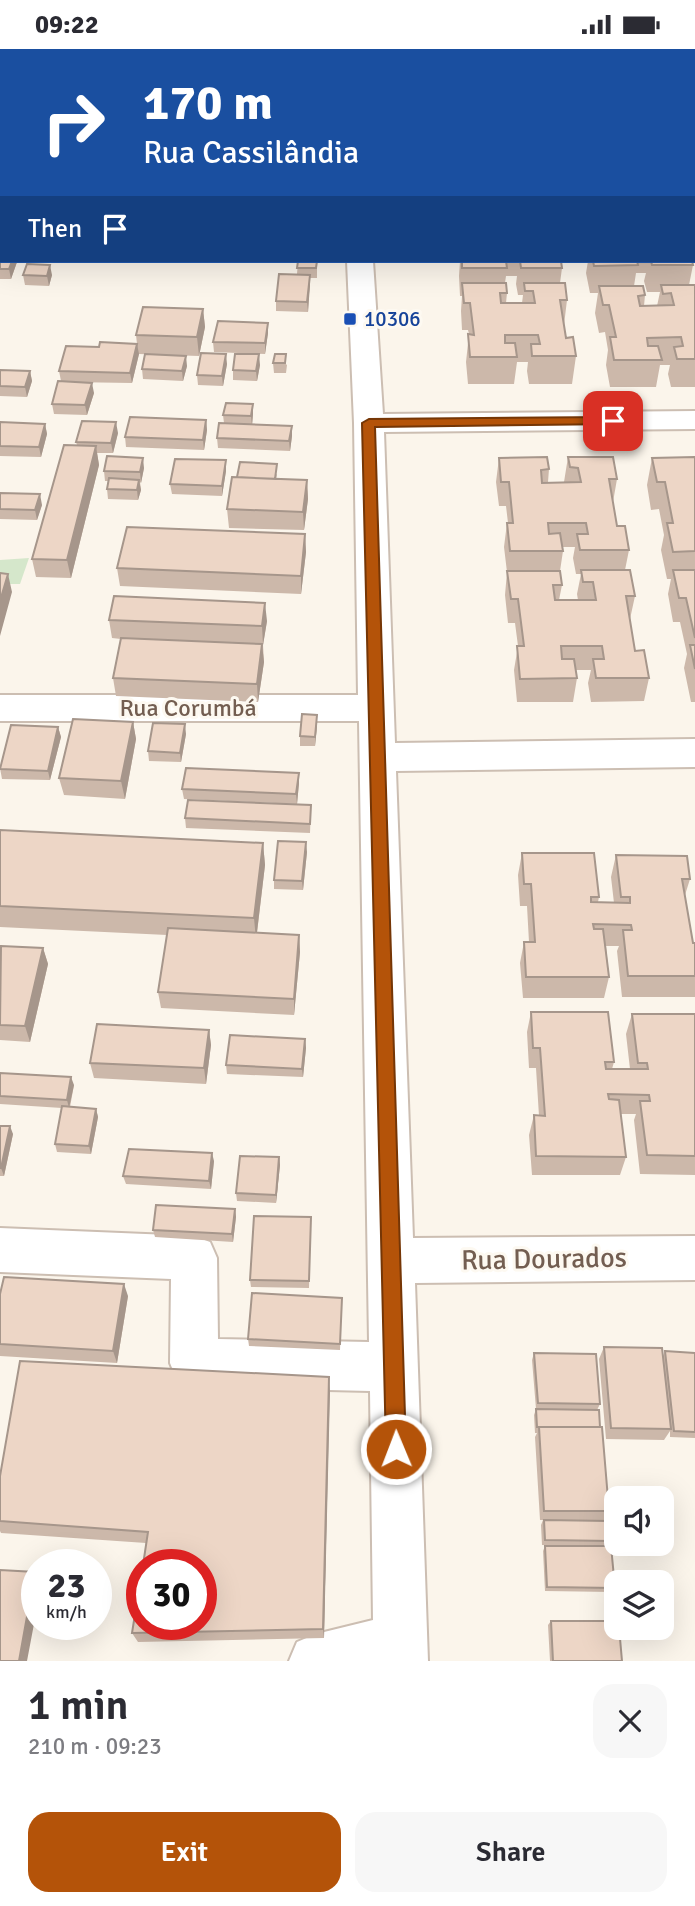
<!DOCTYPE html>
<meta charset="utf-8">
<style>
body{margin:0;font-family:Signika,sans-serif;background:#f7f7f7;color:#2b2b33;height:100vh;display:flex;flex-direction:column;font-size:26px;white-space:nowrap}
*{box-sizing:border-box;margin:0}
p{font-size:23px;color:#7c7c81}
.icon{flex:none;width:38px;height:38px;fill:none;stroke:currentColor;stroke-width:2;stroke-linecap:round;stroke-linejoin:round}
.map{position:relative;height:1612px;overflow:hidden}
.panel{display:flex;flex-direction:column;background:#fff;flex:1}
.panel>*{flex:none}
.banner{position:absolute;left:0px;top:0px;width:696px;height:214px;box-shadow:0 7px 28px #0002;background:#1a4fa0;color:#fff;overflow:hidden}
.fabs{position:absolute;left:604px;top:1437px;display:grid;gap:14px}
.fabs a{display:grid;place-items:center;width:70px;height:70px;border-radius:14px;background:#fff;box-shadow:0 7px 28px #0002;font-size:35px}
.speed{position:absolute;left:21px;top:1500px;display:flex;gap:14px;font-size:35px;font-weight:700;text-align:center}
.speed>*{display:grid;place-content:center;width:91px;height:91px;border-radius:50%;background:#fff;box-shadow:0 7px 28px #0002;line-height:1}
.speed small{font-size:18px;font-weight:400}
.speed .limit{border:10px solid #d22;background:#fff;color:#111}
.pin{position:absolute;display:grid;place-items:center;width:60px;height:60px;color:#fff;margin:-30px;border-radius:14px;box-shadow:0 4px 10px #0006}
.me{position:absolute;width:77px;margin:-38px;rotate:359deg;stroke-linejoin:round;filter:drop-shadow(0 0 5px #0008)}
.turn{display:flex;align-items:center;gap:24px;height:147px;padding:0 28px;font-size:32px}
.turn .icon{width:91px;height:91px;stroke-width:2.5}
.turn b{display:block;font-size:49px;line-height:60px}
.then{display:flex;align-items:center;height:66px;padding:0 28px;background:#0003;gap:14px;font-size:26px}
.round{display:grid;place-items:center;flex:none;width:74px;height:74px;border-radius:21px;background:#f7f7f7}
.headline{display:flex;align-items:center;justify-content:space-between;height:119px;padding:0 28px}
h1{font-size:42px;font-weight:600;line-height:52px}
.cta{display:flex;gap:14px;margin-top:auto;padding:14px 28px}
.cta a{flex:1;height:80px;border-radius:21px;background:#b45309;color:#fff;font-size:28px;font-weight:600;line-height:80px;text-align:center}
.cta a+a{background:#f7f7f7;color:#2b2b33}
.status{display:flex;justify-content:space-between;align-items:center;height:49px;padding:0 35px;background:#fff;direction:ltr}
.status svg{height:19px;fill:currentColor}
.map>svg:first-child{display:block}
</style>
<div class="status"><b>09:22</b><svg viewBox="0 0 49 12"><path d="M0 12V9h3v3zM5 12V6h3v6zM10 12V3h3v9zM15 12V0h3v12zM26 1h20v11H26zM47 4h2v5h-2z"/></svg></div>
<div class="map">
<svg width="695" height="1612" viewBox="0 0 695 1612">
<rect width="100%" height="100%" fill="#fbf5eb"/>
<!-- green -->
<path fill="#d5e7cb" d="M29,509L20,535H0V511Z"/>
<g fill="none" stroke-linecap="round" stroke-linejoin="round">
<!-- minor casing -->
<g stroke="#ccbeb2" stroke-width="4">
<path id="minor" d="M342,0H364V2H342Z
M0,126H2V142H0Z
M347,212H373L383,365L695,362V380L384,383L395,694L695,690V718L396,722L413,1189L695,1187V1231L415,1234L428,1612H289L297,1593L316,1585L373,1571L370,1342L194,1338L177,1331L170,1314L171,1230L0,1223V1179L194,1187L210,1193L217,1209L218,1290L369,1293L359,672H0V646H358L354,374Z"/>
</g>
<!-- minor -->
<use href="#minor" fill="#fff" fill-rule="evenodd"/>
</g>
<!-- wall -->
<path fill="#ccb8aa" fill-rule="evenodd" d="M16,0H67L66,2H16Z
M235,0H304V2H234Z
M502,0H605V2H502Z
M623,0H695V50V2H622Z
M0,163H2V202H0Z
M0,202L17,213L11,230H0Z
M29,212H67L66,214Z
M298,212H317V229H310L308,263L276,262V252L297,225Z
M460,212H561L562,219L560,234L567,251L564,276L566,289L576,307L572,335H529L527,322L528,313H517L514,335H468L466,313L469,285L468,281H462L461,262L462,247H460L459,227ZM506,227H517L516,235L518,246H523L522,254H506L507,244L505,234Z
M588,212H692L693,216L689,236H695V338H671L668,325L670,316H660L656,338H610L606,316L608,301L605,283L599,284L595,264L598,244H590L586,224ZM636,224H646L644,232L647,243H660L657,257H644L645,246L634,237Z
M23,226H52L49,237L25,236Z
M203,260L205,278L199,307L139,305L132,334L69,333L94,344L87,366L54,365L52,355L61,332L59,322L99,298L137,295L136,286Z
M268,284L265,305L214,303L213,293Z
M275,305L287,316L286,324H274L273,314Z
M227,315L223,337L198,336L197,326Z
M260,316L257,332L233,331V321Z
M187,317L183,332L143,330L142,320Z
M0,321L30,322L32,332L27,348L0,347Z
M253,355V365L252,375L292,387L290,402L218,399L217,389L224,374L223,366Z
M206,371L207,381L204,401L126,398L125,388Z
M0,373L45,375L47,385L41,408L0,407Z
M118,384L113,404H97L99,416L71,529L36,528L32,510L77,396L76,393Z
M568,408L617,430L613,453L617,477L629,501L625,521L635,547L630,570L635,602L649,629L644,652L591,653L588,634L591,621H576L577,629L573,653H517L514,621L518,597L515,574H508L505,546L507,523L504,498L507,474H508L506,457H499L496,433L499,409L549,420L548,433H564ZM562,498H575L573,509L576,525H581L577,545L578,551H559L562,536L560,522L563,502Z
M695,408V653H691L684,619L687,605L680,573H673L668,545L671,530H667L661,501L664,486L659,460L651,461L647,436L652,409Z
M144,419L141,434L140,433L141,441L138,451L108,450L107,440L108,432H105L104,422Z
M226,422L222,447L172,445L170,435Z
M277,425L276,430L307,431L308,450L304,481L229,479L227,460Z
M0,444L42,456L37,471L0,470Z
M305,485L306,503L301,545L120,537L117,519Z
M109,571L267,572L263,596L264,613L258,653L116,647L113,629L121,590L112,589Z
M317,666V676L315,697H300V687Z
M133,673L136,690L125,750L64,746L59,729Z
M58,678L61,688L50,731L2,730L0,719Z
M186,685L181,713L149,712L148,702Z
M299,724V734L297,755L184,750L182,740Z
M311,756L310,784L186,779L185,769Z
M0,781L263,794L265,816L257,884L299,886L300,903L294,966L161,959L158,943L167,886L0,878Z
M307,803L303,841L274,840V831Z
M522,804L599,848L598,853L614,854L611,828L616,806L690,830L685,846L693,894H695V948H622L617,902L619,897H606L609,928L604,949H523L520,914L524,893H529L527,857H520L518,826Z
M43,899L48,915L30,993L0,991V900Z
M531,963L614,1013L612,1020H630L626,985L632,965H695V1126L640,1125L634,1071L636,1065H621L626,1108L620,1126H532L529,1086L534,1066L539,1067L536,1019H529L527,983Z
M209,981L211,996L206,1035L94,1029L90,1014Z
M305,990L306,999L303,1028L227,1025L226,1016Z
M0,1024L74,1036L70,1058L96,1060L98,1068L91,1105L57,1103L55,1095L62,1059L0,1055Z
M0,1077L13,1085L4,1127H0Z
M279,1108L280,1116L276,1154L237,1152L236,1144Z
M214,1112L211,1140L126,1135L123,1127Z
M235,1160L236,1168L233,1193L155,1188L153,1181Z
M311,1168L309,1239L251,1238L250,1231Z
M0,1245L128,1247L117,1314L0,1307Z
M342,1249L340,1301L249,1297L248,1290Z
M604,1298L663,1307L665,1302L695,1304V1389L670,1388V1382L664,1391L606,1390L599,1310Z
M534,1304L600,1355L597,1361L609,1462L604,1471H565L611,1492L608,1497L615,1539L612,1543L545,1542L543,1502L545,1497H605L542,1496L541,1476L543,1471H540L535,1388L537,1384H535L534,1366L536,1360L532,1311Z
M329,1328L324,1589L138,1593L132,1584L146,1494L1,1484L0,1482V1427Z
M551,1572L622,1612H550L548,1576Z"/>
<!-- shaded-wall -->
<path fill="#a6968b" d="M12,212H17V213L11,230L9,220Z
M50,216L52,226L49,237L47,227Z
M310,226V236L308,263L307,253Z
M203,260L205,278L199,307L197,288Z
M268,274V284L265,305V294Z
M137,295L139,305L132,334L130,324Z
M226,305L227,315L223,337L222,327Z
M259,305L260,316L257,332L256,322Z
M186,307L187,317L183,332L182,322Z
M30,322L32,332L27,348L25,338Z
M92,334L94,344L87,366L85,356Z
M253,355V365L252,377L251,367Z
M206,371L207,381L204,401L203,391Z
M116,373L118,384L113,404L111,394Z
M45,375L47,385L41,408L39,398Z
M292,377V387L290,402L289,392Z
M96,397L99,416L71,529L67,511Z
M143,409L144,419L141,434L140,423Z
M226,411V422L222,447V437Z
M139,431L141,441L138,451L137,441Z
M307,431L308,450L304,481L303,463Z
M40,445L42,456L37,471L35,461Z
M305,485L306,503L301,545V527Z
M8,525L12,543L0,587V552Z
M265,554L267,572L263,596L262,577Z
M262,595L264,613L258,653L257,635Z
M317,666V676L315,697V688Z
M133,673L136,690L125,750L121,732Z
M185,675L186,685L181,713L180,704Z
M58,678L61,688L50,731L48,722Z
M299,724V734L297,755L296,745Z
M306,793L307,803L303,841L302,832Z
M263,794L265,816L256,891L254,869Z
M299,886L300,903L294,966V950Z
M43,899L48,915L30,993L25,977Z
M209,981L211,996L206,1035L204,1019Z
M305,990L306,999L303,1028L302,1020Z
M71,1028L74,1036L69,1059L67,1051Z
M96,1060L98,1068L91,1105L89,1097Z
M10,1077L13,1085L4,1127L1,1119Z
M212,1104L214,1112L211,1140L209,1132Z
M279,1108L280,1116L276,1154V1146Z
M235,1160L236,1168L233,1193L232,1185Z
M124,1235L128,1247L117,1314L113,1302Z
M329,1328L330,1343L324,1589L323,1580Z
M35,1523L37,1525V1559L27,1612H19Z"/>
<!-- building -->
<path fill="#edd6c6" stroke="#a6968b" stroke-width="2" d="M16,0H41L40,2H16Z
M113,0H155V2H113Z
M235,0H244L277,2H234Z
M515,0H600V2H515Z
M637,0H695V24V2H638Z
M0,163H2V192H0Z
M0,202H2V212H12L9,220H0Z
M298,212H317L316,219H297Z
M462,212H506L507,219H462Z
M520,212H561L562,219H521Z
M593,212H637L638,216L594,217Z
M651,212H692L693,216H652Z
M27,215L50,216L47,227L23,226Z
M279,225L310,226L307,253L276,252Z
M462,234H506L507,244H500L501,254H535L533,242H525L524,234H565L567,251H560L566,289L573,288L576,307H532L531,295H540L538,286H505V294H515L517,308H470L468,285L474,286L470,254H464Z
M661,236H695V310H677L674,298L683,297L681,288L647,289L648,297H658L662,311H614L610,288H616L609,256H603L599,237H643L645,246L638,247L640,257L674,256L671,244L663,245Z
M143,258L203,260L197,288L136,286Z
M218,272L268,274L265,294L213,293Z
M100,293L137,295L130,324L59,322L66,297L99,298Z
M201,304L226,305L222,327L197,326Z
M145,305L186,307L182,322L142,320Z
M235,305H259L256,322L233,321Z
M275,305H286L285,314H273Z
M0,321L30,322L25,338L0,337Z
M58,332L92,334L85,356L52,355Z
M226,354L253,355L251,367L223,366Z
M130,368L206,371L203,391L125,388Z
M82,372L116,373L111,394L76,393Z
M0,373L45,375L39,398L0,397Z
M219,374L292,377L289,392L217,389Z
M64,396L96,397L67,511L32,510Z
M107,407L143,409L140,423L104,422Z
M547,408L549,420L541,421L542,434L581,433L578,419L570,418L568,408H613L617,430H609L617,477H625L629,501H580L577,485H588L586,474H548L549,485L560,484L563,502H510L507,474H513L509,433H501L499,409Z
M695,408V502L673,503L667,474H673L665,433H657L652,409Z
M175,410L226,411L222,437L170,435Z
M240,413L277,415L275,430L237,428Z
M232,428L307,431L303,463L227,460Z
M109,429L139,431L137,441L107,440Z
M0,444L40,445L35,461L0,460Z
M127,478L305,485L301,527L117,519Z
M581,521H630L635,547H626L635,602L644,601L649,629H596L593,610H604L602,597H561L562,610H574L577,629L520,630L517,597H524L518,550H511L507,522H560L562,536H553L555,551H596L593,533H583Z
M673,521H695V589L686,549H679Z
M0,524L8,525L0,552Z
M114,547L265,554L262,577L109,571Z
M121,589L262,595L257,635L113,629Z
M690,596H695V620Z
M302,665L317,666L315,688L300,687Z
M73,670L133,673L121,732L59,729Z
M153,674L185,675L180,704L148,702Z
M11,676L58,678L48,722L0,720Z
M186,719L299,724L296,745L182,740Z
M188,751L311,756L310,775L185,769Z
M0,781L263,794L254,869L0,857Z
M278,792L306,793L302,832L274,831Z
M522,804H594L599,848H591V853L630,854V848H621L616,806L687,807L690,830H682L693,894H695V927H628L623,881H632L631,876L593,875L594,880H603L609,928H526L524,893H535L531,835H524Z
M168,879L299,886L294,950L158,943Z
M1,897L43,899L25,977L0,976Z
M531,963H608L614,1013H605L606,1020H648L647,1014H638L632,965H695V1107L647,1106L640,1052H650L649,1046L608,1045L609,1050L619,1051L626,1108L536,1107L534,1066L545,1067L540,999H533Z
M97,975L209,981L204,1019L90,1014Z
M230,986L305,990L302,1020L226,1016Z
M0,1024L71,1028L67,1051L0,1047Z
M62,1057L96,1060L89,1097L55,1095Z
M0,1077H10L1,1119H0Z
M129,1100L212,1104L209,1132L123,1127Z
M240,1107L279,1108L276,1146L236,1144Z
M156,1156L235,1160L232,1185L153,1181Z
M254,1167L311,1168L309,1232L250,1231Z
M4,1228L124,1235L113,1302L0,1295V1245Z
M252,1244L342,1249L340,1295L248,1290Z
M604,1298L662,1299L671,1380L611,1379Z
M665,1302L695,1304V1383L674,1382Z
M534,1304L596,1305L600,1355L538,1354Z
M20,1312L329,1328L323,1580L132,1584L142,1522V1575H201V1516H143L148,1483L0,1472V1427Z
M536,1360L599,1361L600,1378H537Z
M539,1378H602L609,1462H544Z
M544,1471L609,1472L611,1492L545,1491Z
M545,1497H611L615,1539L547,1538Z
M0,1521L35,1523L19,1612H0Z
M551,1572H616V1578H619L622,1612H553Z"/>
<!-- route -->
<path fill="#b45309" stroke="#753606" stroke-width="2" d="M613,368L620,372L618,375L375,378L406,1400L403,1407L396,1410L389,1407L386,1400L362,374L369,370Z"/>
<!-- markers -->
<rect fill="#1a4fb4" stroke="#fdf9f1" stroke-width="2.5" x="343" y="263" width="14" height="14" rx="3.5"/>
<g text-anchor="middle" dominant-baseline="central" stroke-width="6" stroke-linejoin="round" paint-order="stroke">
<!-- far-transit labels -->
<g font-size="21" fill="#164399" stroke="#fdf9f1" text-anchor="start">
<text x="364" y="270">10306</text>
</g>
<!-- street labels -->
<g font-size="24" fill="#735e51" stroke="#fdf9f1">
<text x="188" y="659">Rua Corumbá</text>
</g>
<!-- near-street labels -->
<g font-size="28" fill="#735e51" stroke="#fdf9f1">
<text transform="translate(544 1210) rotate(-1)">Rua Dourados</text>
</g>
</g>
</svg>
<div class="fabs">
<a><svg class="icon" aria-label="sound" viewBox="0 0 24 24"><path d="M4 9h4l5-4v14l-5-4H4zM17 9q2 3 0 6"/></svg></a>
<a><svg class="icon" aria-label="layers" viewBox="0 0 24 24"><path d="M12 4l9 5-9 5-9-5zM3 14l9 5 9-5"/></svg></a>
</div>
<div class="speed"><div>23<small>km/h</small></div><div class="limit">30</div></div>
<div class="pin" style="left:613px;top:372px;background:#d93025"><svg class="icon" aria-label="arrive" viewBox="0 0 24 24"><path d="M6 21V4h12l-3 4 3 4H6"/></svg></div>
<svg class="me" style="left:396px;top:1400px" viewBox="-20 -20 40 40"><circle r="17" fill="#b45309" stroke="#fff" stroke-width="3"/><path d="M0-11L8 9 0 5-8 9z" fill="#fff"/></svg>
<div class="banner">
<div class="turn"><svg class="icon" aria-label="right" viewBox="0 0 24 24"><path d="M7 20v-9h11M14 6l5 5-5 5"/></svg><div><b>170 m</b>Rua Cassilândia</div></div>
<div class="then">Then<svg class="icon" aria-label="arrive" viewBox="0 0 24 24"><path d="M6 21V4h12l-3 4 3 4H6"/></svg></div>
</div>
</div>
<section class="panel">
<div class="headline"><div><h1>1 min</h1><p>210 m · 09:23</p></div><a class="round"><svg class="icon" aria-label="close" viewBox="0 0 24 24"><path d="M6 6l12 12M18 6L6 18"/></svg></a></div>
<div class="cta"><a>Exit</a><a>Share</a></div>
</section>
